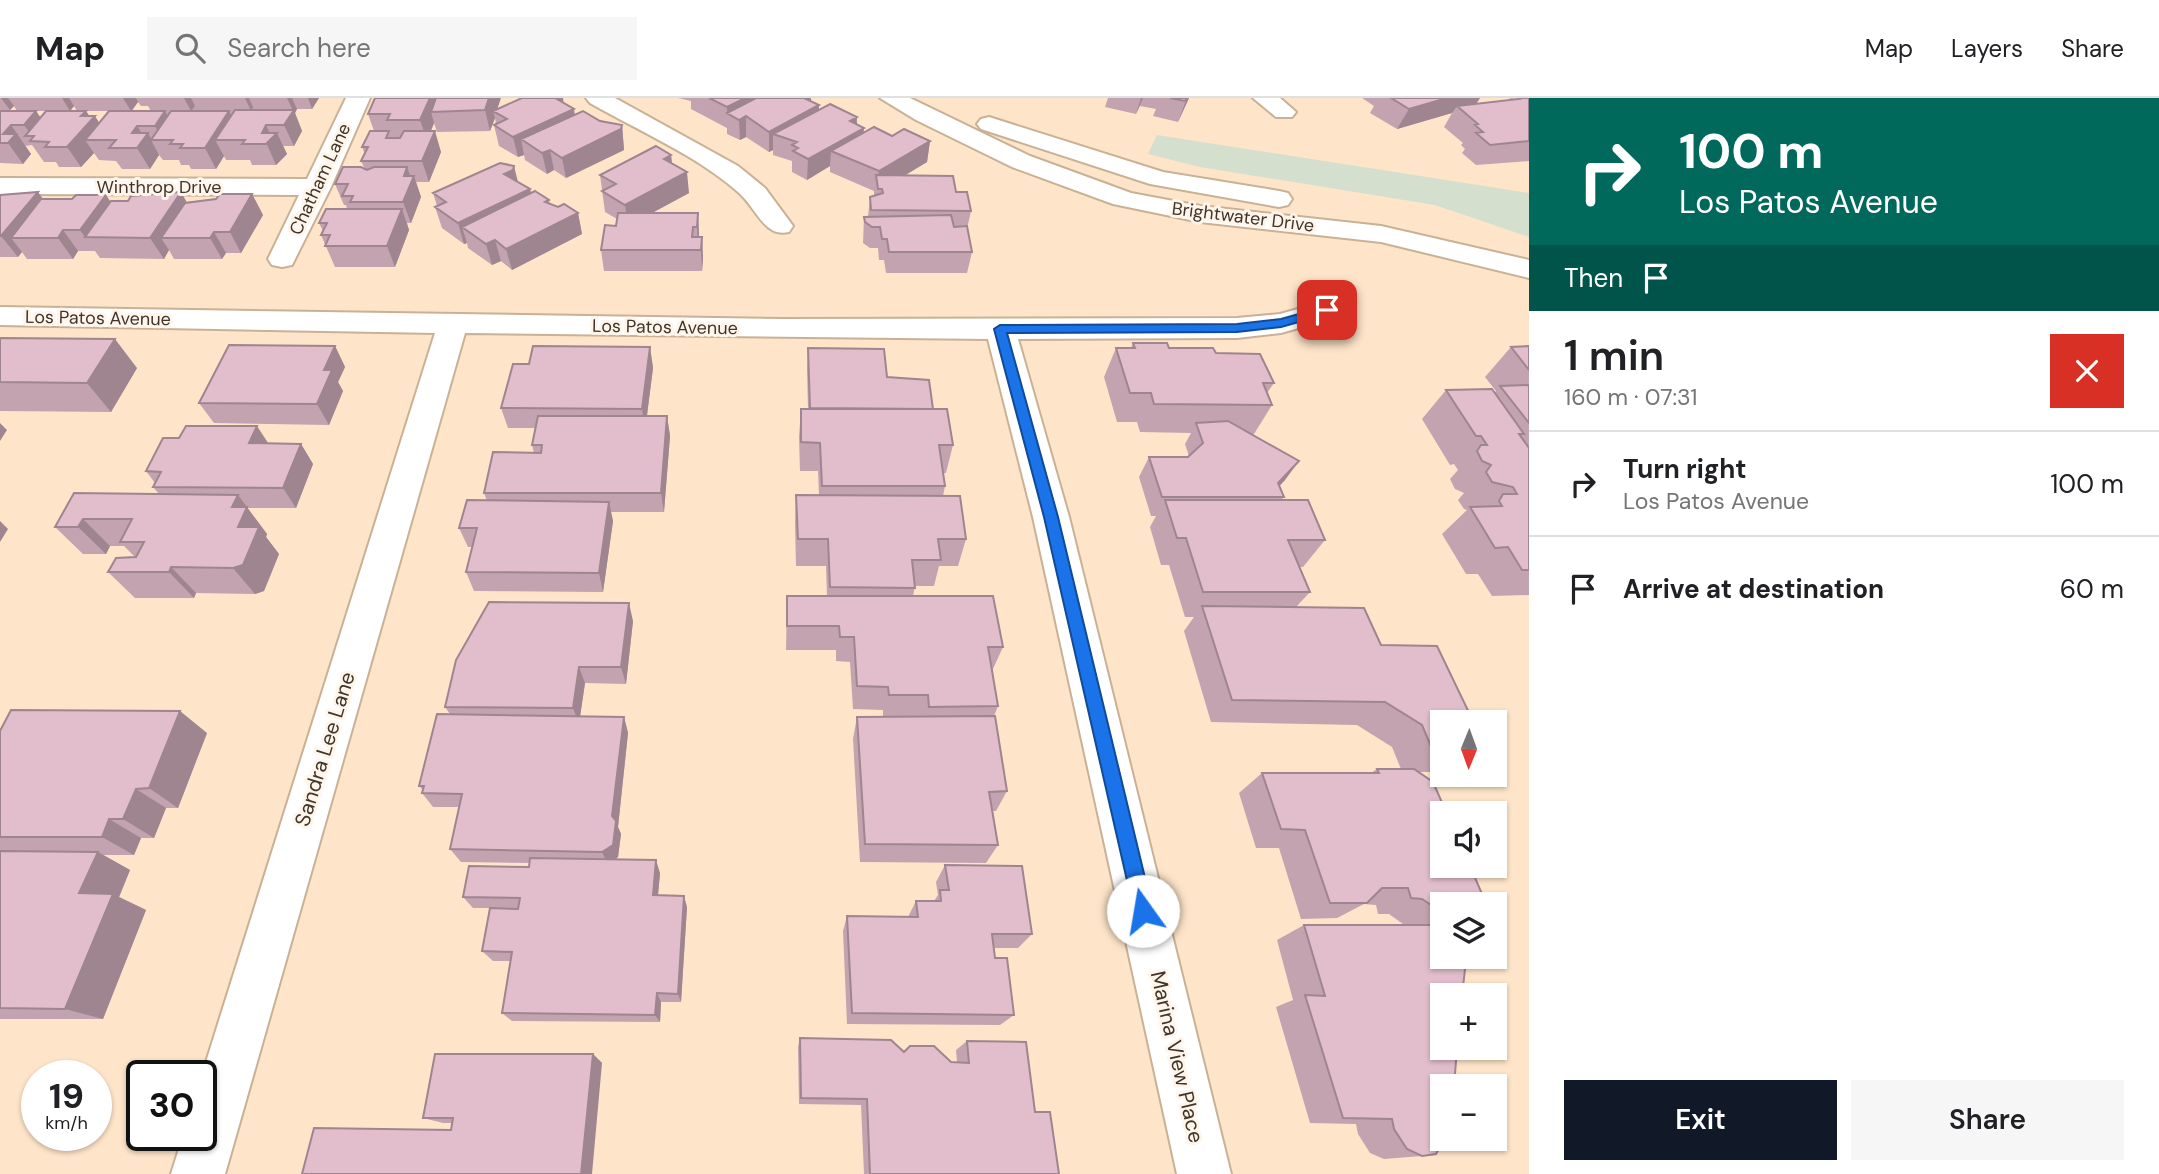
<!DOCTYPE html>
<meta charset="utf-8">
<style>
body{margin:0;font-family:"DM Sans",sans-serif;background:#f6f6f6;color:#202124;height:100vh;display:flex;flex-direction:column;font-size:26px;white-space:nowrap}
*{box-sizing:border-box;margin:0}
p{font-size:23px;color:#757577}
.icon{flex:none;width:38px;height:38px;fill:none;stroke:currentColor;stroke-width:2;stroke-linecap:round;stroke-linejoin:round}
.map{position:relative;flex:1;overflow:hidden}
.details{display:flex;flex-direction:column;background:#fff;width:630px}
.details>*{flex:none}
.hud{background:#00695c;color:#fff;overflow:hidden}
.needle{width:46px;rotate:181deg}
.tools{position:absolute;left:1430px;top:612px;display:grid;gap:14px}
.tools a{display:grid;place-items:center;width:77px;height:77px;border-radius:0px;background:#fff;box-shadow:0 2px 5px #0004;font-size:35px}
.speed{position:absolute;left:21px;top:962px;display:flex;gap:14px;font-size:35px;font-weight:700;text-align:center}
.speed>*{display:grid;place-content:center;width:91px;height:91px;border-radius:50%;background:#fff;box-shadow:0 2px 5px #0004;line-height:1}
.speed small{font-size:18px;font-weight:400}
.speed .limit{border:4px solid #111;border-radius:10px;background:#fff;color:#111}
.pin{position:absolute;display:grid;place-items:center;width:60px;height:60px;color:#fff;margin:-30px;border-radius:14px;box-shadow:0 4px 10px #0006}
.me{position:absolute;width:77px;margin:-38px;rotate:347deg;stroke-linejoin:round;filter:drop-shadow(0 0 5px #0008)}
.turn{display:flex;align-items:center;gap:24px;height:147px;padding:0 35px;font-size:32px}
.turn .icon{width:91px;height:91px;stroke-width:2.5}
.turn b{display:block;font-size:49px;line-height:60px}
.then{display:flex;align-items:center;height:66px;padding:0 35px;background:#0003;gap:14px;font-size:26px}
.round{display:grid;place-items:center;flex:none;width:74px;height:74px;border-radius:0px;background:#f6f6f6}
.head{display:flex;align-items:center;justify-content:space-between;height:119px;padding:0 35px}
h1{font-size:42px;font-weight:600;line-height:52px}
.button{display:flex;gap:14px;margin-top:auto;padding:14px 35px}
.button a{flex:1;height:80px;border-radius:0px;background:#111827;color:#fff;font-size:28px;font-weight:600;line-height:80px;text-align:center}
.button a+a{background:#f6f6f6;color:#202124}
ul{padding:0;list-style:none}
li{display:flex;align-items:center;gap:21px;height:105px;padding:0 35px;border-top:2px solid #e0e0e0}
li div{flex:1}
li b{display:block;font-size:26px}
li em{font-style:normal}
header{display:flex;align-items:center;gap:42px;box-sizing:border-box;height:98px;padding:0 35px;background:#fff;border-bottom:2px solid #e0e0e0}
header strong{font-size:33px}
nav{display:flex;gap:38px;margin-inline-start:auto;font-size:24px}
.search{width:490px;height:63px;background:#f6f6f6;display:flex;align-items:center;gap:18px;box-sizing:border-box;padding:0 24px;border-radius:0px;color:#757577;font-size:26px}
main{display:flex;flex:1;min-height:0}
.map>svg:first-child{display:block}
</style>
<header>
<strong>Map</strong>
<div class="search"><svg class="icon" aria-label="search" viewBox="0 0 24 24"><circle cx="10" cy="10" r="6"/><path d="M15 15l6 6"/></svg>Search here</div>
<nav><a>Map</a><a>Layers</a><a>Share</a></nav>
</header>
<main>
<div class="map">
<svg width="1529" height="1076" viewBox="0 0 1529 1076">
<rect width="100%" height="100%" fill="#fee5c9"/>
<!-- green -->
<path fill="#d4dfcd" d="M1157,37L1529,95V139L1435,107L1200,69L1148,56Z"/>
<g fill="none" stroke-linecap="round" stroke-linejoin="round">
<!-- street casing -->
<g stroke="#c9b196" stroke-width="4">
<path id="street" d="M346,0H370L331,89L292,167L282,169L272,167L268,161L299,97L0,96V80L307,81Z
M586,0H615L738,68L765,90L793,128L789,134C764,140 756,109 738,94C696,57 639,33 590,5Z
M880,0H910L1030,58L1131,95L1200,108L1381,128L1529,162V180L1381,144L1200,124L1113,106L1012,69L916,22Z
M1253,0H1280L1296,14L1292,19H1276Z
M989,19L1163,74L1279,93L1288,95L1292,101L1288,107L1279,109L1150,86L981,31L977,26L981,21Z
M1327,203L1337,205L1342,212L1337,219L1281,235L1237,240L1018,241L1069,419L1231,1076H1177L1033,419L988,241L465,235L225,1076H171L183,1038H201V980L435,235L0,227V209L782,221L1237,220L1280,216Z"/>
</g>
<!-- street -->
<use href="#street" fill="#fff" fill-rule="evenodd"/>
</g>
<!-- wall -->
<path fill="#c2a3af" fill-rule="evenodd" d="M0,0H319L312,11H297L295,15L302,33L294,48H283L287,56L276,67H252L250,62H226L224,58L216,71H191L189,67H181L179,62H163L159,57L150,71H122L116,63L99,62L94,55L81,69H59L56,64H44L32,47L25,48L31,56L23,66L0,65V13H17L14,8L10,12H0ZM138,4L141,8H148L151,13H132ZM74,8L77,13H108L99,25L89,18L86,13H70ZM36,13H46L41,20Z
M563,0V5L575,17L622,27L624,52L566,80L554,72L547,76L525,62L524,57L518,59L499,48L494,27L496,26L495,20L490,33L437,34L434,25L431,33L441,54L429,84H416L421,99L411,125H407L409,132L395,169H335L321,137L323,133L319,125L347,111L346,107H344L335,86L365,71L361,63L365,56L362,49L374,33L368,16L498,11Z
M678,0H811V3L819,7V12L857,19V26L864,30L863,35L930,43L927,64L904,78L956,94L971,113L967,131L972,154L967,175H886L884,162H879L878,150H870L863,145L864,119H868L870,99L874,98V93L830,74V68L807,82L792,74V63L773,57V52L769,54L746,39L740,42L727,36V30L691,11V3Z
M1108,0H1189L1178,24L1153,18L1156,11L1140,8L1136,16L1105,9Z
M1362,0H1480L1476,6L1509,2L1510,0H1529V63L1476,67L1462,55L1465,51L1461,47L1463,45L1444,29L1452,15L1397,31L1370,15L1374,8Z
M671,57L672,65L689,95L652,115H698L699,139H702L703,160L702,173H604L601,152L616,128L617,121L605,114L600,77Z
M518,84L530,91L531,95L549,102L550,106L578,115L582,136L512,172L501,163L492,167L468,150L467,145L464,146L442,130L435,109L437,108L433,95Z
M252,96L263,117L241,155H226L222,161H174L169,152L164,161L100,160L95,153H78L73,161H27L22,154L18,159H0V97L43,101L111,104H187Z
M0,240L137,270L111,314L0,313Z
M1133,245L1216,255L1274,285L1267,295L1272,307L1254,336H1250L1285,382L1279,388L1284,399L1281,402L1325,442L1303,469H1299L1310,494L1296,509L1381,547L1442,625V674H1419L1442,807V824L1438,826H1403L1389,816H1378L1376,807L1364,806L1337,820L1301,821L1279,750H1256L1239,695L1262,675H1371L1377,671H1401L1392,649L1357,627L1211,624L1184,533L1194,519H1185L1169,467H1161L1150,429L1156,418H1151L1139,379L1149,359H1188L1189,358L1185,346L1191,335L1140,334L1137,324H1117L1104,279L1116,250H1131Z
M335,248L345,269L338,284L343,293L329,327L214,325L199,305Z
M1529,248V497L1492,498L1478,476H1466L1442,436L1467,412L1464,411L1458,402L1464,395L1455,391L1450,381L1458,372L1454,366L1450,367L1422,321L1446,292L1494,295L1496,293L1485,279L1511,249Z
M650,249L653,270L647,318H667L670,338L664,414H611L613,423L603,494L474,493L466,474L472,449H468L459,430L487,403L484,395L534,355L532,347L535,330H508L501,310L529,266Z
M808,250L887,279L933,311L953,347L946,375H943L945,388L943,398L966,441L958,468H939L934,488H915L913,498L1003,549L992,573L998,608L994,618L1007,693L996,713H993L998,747L986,765L860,764L853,641L857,619L883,618V612L853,611L850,564L836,563V552H786L787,498H827L826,468H796L795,425L796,397L819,398L818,373H800L799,339L801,311H808L807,271Z
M268,345L301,346L313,366L296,410H247L267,436L266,439L279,456L264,493L255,496L196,495L194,500H135L108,474L135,459L124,448H110L106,456H83L55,429L159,396L153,389L155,385L146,373Z
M633,523L626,586L585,585L580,618L624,619L628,635L618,729L621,736L618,759L615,762L660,775L658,797L687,809L681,904H661L660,924L512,923L502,915L510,863H493L482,853L490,810H473L463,799L529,769V765L461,764L450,751L459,709H433L422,695L423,692L419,688L450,616L445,609Z
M0,633L207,635L178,710H166L154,740H141L134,757H103L130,772L119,799L146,812L103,921H0Z
M945,767L1032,836L1018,850H994L995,860L1014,917L1000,927L847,926L843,833L847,818L908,819L916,803H934L938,797L936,784Z
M1304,827L1422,1058L1384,1061L1370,1055L1358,1036L1356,1026L1310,1025L1276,909L1293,902L1277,842Z
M800,940L904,954L951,964H957L956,952L967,943L1035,1014L1059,1076H864L861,1007L799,1006L798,949Z
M593,956L602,965L451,1032L452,1025H443L423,1020Z"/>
<!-- shaded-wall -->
<path fill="#9e858f" d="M1,0H8L14,8L10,12Z
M62,0H69L74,8L70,13Z
M123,0H136L138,4L131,13Z
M184,0H191L195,8L191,13Z
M245,0H249L253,9L251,13Z
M287,0H292L297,11L295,15L302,33L294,48L284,27L293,13Z
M308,0H319L312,11Z
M430,0H442L431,14L434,25L427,42L420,22Z
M489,0H501L496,15L493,13L495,20L490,33L485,12Z
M554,0H563L565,15L574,11L577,32L521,41L524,57L518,59L513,39Z
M745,0H769L746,18V39L740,42L739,22L727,15V9Z
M804,0H811L810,11L819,7L818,28L773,36V52L769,54V34Z
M1141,0H1143L1136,16Z
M1187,0H1189L1178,24Z
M1447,0H1480L1474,9L1457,8L1452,15L1397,31L1409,11Z
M36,13L50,34L32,38L24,27Z
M86,13L92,22L95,18L108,39L85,42L94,55L81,69L67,49L81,18Z
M165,13L177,34L163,42L155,28Z
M229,13L239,33L215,42L224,58L216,71L205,50Z
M857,19L856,34L864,30L862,50L831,53L830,68L807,82L808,61L850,23Z
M11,27L31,56L23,66L8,45L3,36Z
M266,27L272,40L277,35L287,56L276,67L262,35Z
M622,27L624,52L566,80L562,60Z
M137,28L145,40L148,35L152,42H151L159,57L150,71L137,50L132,35Z
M435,33L441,54L429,84L422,63Z
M930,43L927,64L882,91L877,87L879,73Z
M550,52L554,72L547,76L542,55Z
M671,57L673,77L664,61Z
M514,68L519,88L504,76Z
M407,69L412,83L414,78L421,99L411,125L403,104L404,78Z
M687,74L689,95L628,128L625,107Z
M530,91L535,112L462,129L467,145L464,146L458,125Z
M38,94L53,115L11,140L22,154L18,159L1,138Z
M181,94L193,115L161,140L169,152L164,161L150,140Z
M252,96L263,117L241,155L230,134Z
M106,97L120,118L85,139L95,153L80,132Z
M402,111L409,132L395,169L387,148Z
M578,115L582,136L512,172L506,151Z
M698,115L699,136L698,150L697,129Z
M63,132L78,153L73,161L58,140Z
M214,134L226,155L222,161L210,140Z
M702,139L703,160L702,173L701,152Z
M495,142L501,163L492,167L486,146Z
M115,241L137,270L111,314L87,285Z
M335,248L345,269L338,284L343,293L329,327L317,306L324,272Z
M650,249L653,270L645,332L642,311Z
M667,318L670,338L664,414L661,395Z
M0,325L7,332L0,343Z
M257,328L270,348L249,345Z
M301,346L313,366L296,410L283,390Z
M1299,363L1285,382L1269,399L1278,385Z
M238,397L267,436L266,439L279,456L264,493L255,496L233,470L232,409Z
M609,404L613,423L603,494L599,475Z
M83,421L110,448L106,456L78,429Z
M0,423L8,431L0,444Z
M171,469L196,495L194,500L169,474Z
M629,505L633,523L626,586L621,569Z
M579,569L585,585L579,626L573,610Z
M180,613L207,635L178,710L149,690Z
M624,619L628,635L618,729L621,736L618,759L608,766L602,754L612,718Z
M136,691L166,710L154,740L123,721Z
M109,721L141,740L134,757L102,739Z
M98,754L130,772L119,799L146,812L103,921L65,911L79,795Z
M656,762L660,775L657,808L653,797Z
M684,798L687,809L681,904L678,896Z
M657,895L661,904L660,924L655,917Z
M593,956L602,965L592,1076H581Z"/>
<!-- building -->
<path fill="#e2becc" stroke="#9e858f" stroke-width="2" d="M375,0H430L420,22H387L390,16H368Z
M436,0H489L485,12L431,14Z
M522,0H555L574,11L513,39L494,27L507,21L493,13Z
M709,0H745L727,9Z
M756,0H804L819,7L769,34L746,18L739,22L727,15Z
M1170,0H1187L1185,3Z
M1391,0H1447L1409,11Z
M1517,0H1529V43L1490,47L1476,35L1483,34L1475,27L1478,26L1457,8L1519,1Z
M830,6L857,19L850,23L864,30L808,61L793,53L798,50L792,47L797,44L773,36Z
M235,12H294L284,27H266L262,35H277L266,46H242L245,42H215Z
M0,13H36L24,27H11L3,36H16L8,45H0Z
M46,13H86L81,18H95L67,49H45L49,44L30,43L34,38H25Z
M109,13H165L155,28H137L132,35H148L137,50H109L116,42H85Z
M171,13H229L205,50H180L183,46H170L173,42H151Z
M583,13L600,23L622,27L621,31L562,60L550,52L542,55L521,41Z
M874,29L892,38L904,31L930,43L879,73L831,53Z
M370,33H389L386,40H400L404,33H435L422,63H361L368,49H362Z
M656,48L671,57L664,61L687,74L625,107L602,93L616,86L600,77Z
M500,65L514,68L513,72L504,76L530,91L458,125L435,109L446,104L433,95Z
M343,69H361L367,72L374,69H407L404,78H414L403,104H350L353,98H342L348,86H335Z
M876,77L953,78L956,94H967L971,113L871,112L870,99L883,95L882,91H878Z
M535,93L549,102L545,104L558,109L564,106L578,115L506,151L495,142L486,146L462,129Z
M38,94L1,138H0V97Z
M181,94L150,140L85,139L111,103H128L131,98Z
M220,96H252L230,134H214L210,140H161L185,105L216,101Z
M76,97H106L80,132H63L58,140H11L41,101H72Z
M326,111H402L387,148H325L330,137H321L327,125H319Z
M618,115H698L697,129H693L692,139H702L701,152H601L605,127L616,128Z
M951,117L954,129L967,128L972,154H889L887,141H882L880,129H872L865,124L864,119Z
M0,240L115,241L87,285L0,284Z
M1133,245H1167L1169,250H1213L1216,255L1260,256L1274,285H1263L1272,307L1154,306L1151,295H1130L1116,250H1135Z
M229,247L335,248L324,272H332L317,306L199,305Z
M533,248L650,249L642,311L501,310L513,266H529Z
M1529,248V272L1511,249Z
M808,250L884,251L887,279L929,282L933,311L810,310Z
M1529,287V325L1500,288Z
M1492,291L1524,336H1519L1529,350V472H1522L1508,449L1495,450L1470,409L1502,408L1499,403L1503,396H1517L1513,389L1492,384L1486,374L1491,367L1482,363L1477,353L1481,347H1487L1481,338H1476L1446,292Z
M801,311H947L953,347H939L945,388H822L820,345L801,344Z
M538,318H667L661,395H484L493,354L541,355L542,347H532Z
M1228,323L1299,363L1278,385L1284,399H1162L1149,359H1188L1203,345L1196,325Z
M186,328H257L249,345L301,346L283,390L153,389L161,374L146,373L163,340H179Z
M74,395L238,397L232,409H247L238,429H259L243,467L233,470L171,469L169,474H108L116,460L136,459L144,444H120L132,421H83L78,429H55Z
M796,397L960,398L966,441H938L941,462H912L915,490L830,489L828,441H798Z
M467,402L609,404L599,475L466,474L477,430H459Z
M1165,402H1308L1325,442H1288L1310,494H1203L1186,440H1177Z
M787,498H993L1003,549H988L998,608L929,609L928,597H889L888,589L857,588L854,539H840L839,528H787Z
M489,504L629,505L621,569H579L573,610L445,609L456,562Z
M1202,508L1364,510L1381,547L1437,548L1474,625H1442V653H1433L1422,627L1385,604L1232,602Z
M11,612L180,613L149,690L136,691L123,721H109L102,739H0V633Z
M437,616L624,619L612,718L616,723L613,747L602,754L450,751L462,696L422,695L424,688H419Z
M995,618L1007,693L989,694L998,747L865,746L857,619Z
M1377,671H1414L1433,684L1447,716H1442V768H1470L1482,796L1476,807H1442V811H1437L1422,801L1411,800L1408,790H1382L1367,805H1330L1305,732L1281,731L1262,675H1379Z
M0,753L98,754L79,795L113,796L65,911L0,910Z
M530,760L656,762L653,797L684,798L678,896L657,895L655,917L502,915L512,854L482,853L490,810L518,811L520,800L463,799L469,768L529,769Z
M945,767L1022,768L1032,836H992L995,860H1007L1014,917L852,915L847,818L918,819L916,803H941L940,792H949Z
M1304,827H1442V859H1460L1465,871L1462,898H1442V950H1457L1454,989H1442V1045L1436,1056L1422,1058L1407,1051L1394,1031L1392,1021L1343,1020L1305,897L1325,898Z
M800,940L891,942L904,954L910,948H934L951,964L969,965L967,943L1026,944L1035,1014H1050L1059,1076H870L867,1001L801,1000Z
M435,956H593L581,1076H302L314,1030L451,1032L453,1020H423Z"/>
<!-- route -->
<path fill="#1a73e8" stroke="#114b97" stroke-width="2" d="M1327,208L1333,212L1331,215L1281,229L1237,234L1007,235L1058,419L1153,813L1150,820L1143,823L1136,820L1134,813L1044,419L994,231L1000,227L1237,226L1281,221Z"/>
<g text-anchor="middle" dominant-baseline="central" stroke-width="6" stroke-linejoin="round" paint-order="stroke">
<!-- far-street labels -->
<g font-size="18" fill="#3f352b" stroke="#fff5ea">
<text transform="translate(320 81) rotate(-65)">Chatham Lane</text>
<text x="159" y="89">Winthrop Drive</text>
<text transform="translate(1243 119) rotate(7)">Brightwater Drive</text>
<text transform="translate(98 220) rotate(1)">Los Patos Avenue</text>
<text transform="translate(665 229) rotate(1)">Los Patos Avenue</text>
</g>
<!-- street labels -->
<g font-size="21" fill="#3f352b" stroke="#fff5ea">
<text transform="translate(325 651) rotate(-73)">Sandra Lee Lane</text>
<text transform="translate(1177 959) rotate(77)">Marina View Place</text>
</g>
</g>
</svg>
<div class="tools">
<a><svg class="needle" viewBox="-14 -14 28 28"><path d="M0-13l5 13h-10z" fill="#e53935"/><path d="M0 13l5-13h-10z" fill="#757577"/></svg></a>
<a><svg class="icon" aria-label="sound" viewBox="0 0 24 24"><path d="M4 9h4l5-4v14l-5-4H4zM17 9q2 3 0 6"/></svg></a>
<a><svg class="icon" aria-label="layers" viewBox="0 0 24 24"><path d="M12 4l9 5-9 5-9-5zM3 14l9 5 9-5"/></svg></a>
<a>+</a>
<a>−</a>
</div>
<div class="speed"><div>19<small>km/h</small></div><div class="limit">30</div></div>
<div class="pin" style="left:1327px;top:212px;background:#d93025"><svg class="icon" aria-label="arrive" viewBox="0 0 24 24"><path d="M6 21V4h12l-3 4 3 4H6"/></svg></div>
<svg class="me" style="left:1143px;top:813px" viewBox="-20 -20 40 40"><circle r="19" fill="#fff"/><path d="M0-13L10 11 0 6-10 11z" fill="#1a73e8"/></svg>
</div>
<section class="details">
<div class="hud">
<div class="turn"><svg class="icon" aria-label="right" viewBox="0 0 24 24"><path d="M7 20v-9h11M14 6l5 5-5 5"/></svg><div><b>100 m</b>Los Patos Avenue</div></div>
<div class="then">Then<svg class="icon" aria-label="arrive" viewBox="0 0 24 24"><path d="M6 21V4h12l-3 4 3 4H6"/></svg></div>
</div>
<div class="head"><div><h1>1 min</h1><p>160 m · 07:31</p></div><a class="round" style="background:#d93025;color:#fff"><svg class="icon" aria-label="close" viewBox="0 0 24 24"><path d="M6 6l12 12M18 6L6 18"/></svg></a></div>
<ul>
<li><svg class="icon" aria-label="right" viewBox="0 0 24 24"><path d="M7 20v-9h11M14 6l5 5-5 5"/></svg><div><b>Turn right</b><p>Los Patos Avenue</p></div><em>100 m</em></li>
<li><svg class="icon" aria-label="arrive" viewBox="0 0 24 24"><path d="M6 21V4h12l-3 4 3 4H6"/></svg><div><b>Arrive at destination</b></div><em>60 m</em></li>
</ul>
<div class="button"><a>Exit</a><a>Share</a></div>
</section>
</main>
